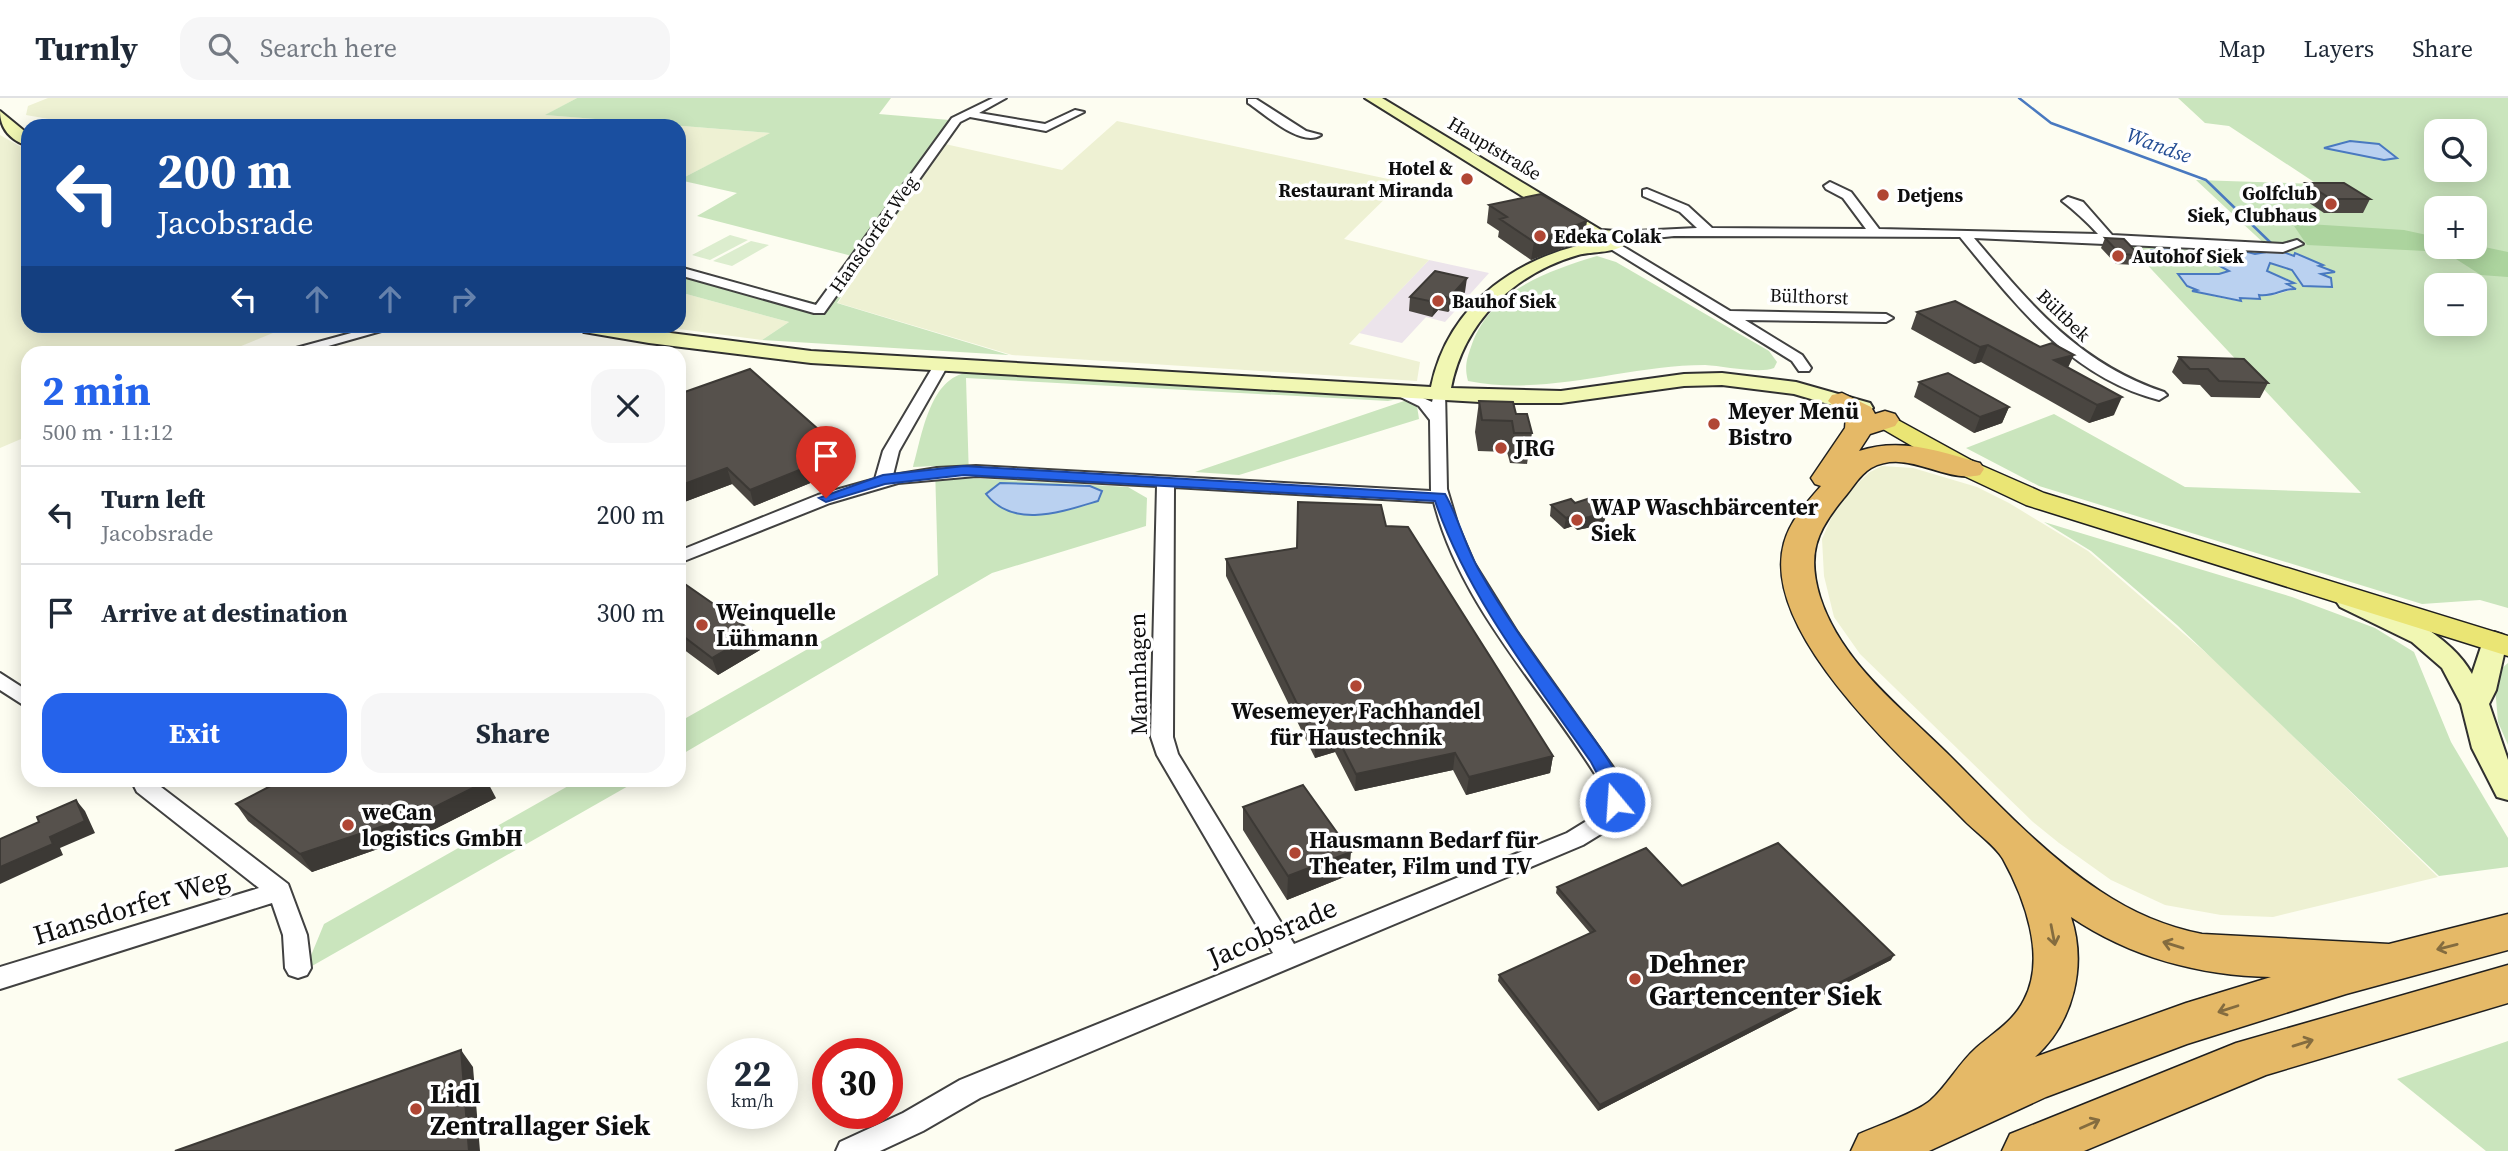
<!DOCTYPE html>
<meta charset="utf-8">
<style>
body{margin:0;font-family:"Source Serif 4",serif;background:#f6f6f7;color:#1f2937;height:100vh;display:flex;flex-direction:column;font-size:26px;white-space:nowrap}
*{box-sizing:border-box;margin:0}
p{font-size:23px;color:#747a83}
.icon{flex:none;width:38px;height:38px;fill:none;stroke:currentColor;stroke-width:2;stroke-linecap:round;stroke-linejoin:round}
.map{position:relative;flex:1;overflow:hidden}
.sheet{position:absolute;left:21px;top:248px;width:665px;height:441px;display:flex;flex-direction:column;background:#fff;border-radius:21px;box-shadow:0 4px 18px #0003}
.sheet>*{flex:none}
.banner{position:absolute;left:21px;top:21px;width:665px;height:214px;border-radius:21px;box-shadow:0 4px 18px #0003;background:#1a4fa0;color:#fff;overflow:hidden}
.controls{position:absolute;left:2424px;top:21px;display:grid;gap:14px}
.controls a{display:grid;place-items:center;width:63px;height:63px;border-radius:14px;background:#fff;box-shadow:0 4px 18px #0003;font-size:35px}
.speed{position:absolute;left:707px;top:940px;display:flex;gap:14px;font-size:35px;font-weight:700;text-align:center}
.speed>*{display:grid;place-content:center;width:91px;height:91px;border-radius:50%;background:#fff;box-shadow:0 4px 18px #0003;line-height:1}
.speed small{font-size:18px;font-weight:400}
.speed .limit{border:10px solid #d22;background:#fff;color:#111}
.pin{position:absolute;display:grid;place-items:center;width:60px;height:60px;color:#fff;margin:-72px -30px;border-radius:50% 50% 50% 0;rotate:-45deg;box-shadow:0 0 7px #0007}
.pin .icon{rotate:45deg}
.me{position:absolute;width:77px;margin:-38px;rotate:342deg;stroke-linejoin:round;filter:drop-shadow(0 0 5px #0008)}
.turn{display:flex;align-items:center;gap:24px;height:147px;padding:0 21px;font-size:32px}
.turn .icon{width:91px;height:91px;stroke-width:2.5}
.turn b{display:block;font-size:49px;line-height:60px}
.lanes{display:flex;align-items:center;height:66px;padding:0 21px;background:#0003;justify-content:center;gap:35px;direction:ltr}
.lanes .off{opacity:.35}
.round{display:grid;place-items:center;flex:none;width:74px;height:74px;border-radius:21px;background:#f6f6f7}
.headline{display:flex;align-items:center;justify-content:space-between;height:119px;padding:0 21px}
h1{font-size:42px;font-weight:700;line-height:52px;color:#2563eb}
.cta{display:flex;gap:14px;margin-top:auto;padding:14px 21px}
.cta a{flex:1;height:80px;border-radius:21px;background:#2563eb;color:#fff;font-size:28px;font-weight:700;line-height:80px;text-align:center}
.cta a+a{background:#f6f6f7;color:#1f2937}
ul{padding:0;list-style:none}
li{display:flex;align-items:center;gap:21px;height:98px;padding:0 21px;border-top:2px solid #e0e1e3}
li div{flex:1}
li b{display:block;font-size:26px}
li em{font-style:normal}
header{display:flex;align-items:center;gap:42px;box-sizing:border-box;height:98px;padding:0 35px;background:#fff;border-bottom:2px solid #e0e1e3}
header strong{font-size:33px}
nav{display:flex;gap:38px;margin-inline-start:auto;font-size:24px}
.search{width:490px;height:63px;background:#f6f6f7;display:flex;align-items:center;gap:18px;box-sizing:border-box;padding:0 24px;border-radius:21px;color:#747a83;font-size:26px}
.map>svg:first-child{display:block}
</style>
<header>
<strong>Turnly</strong>
<div class="search"><svg class="icon" aria-label="search" viewBox="0 0 24 24"><circle cx="10" cy="10" r="6"/><path d="M15 15l6 6"/></svg>Search here</div>
<nav><a>Map</a><a>Layers</a><a>Share</a></nav>
</header>
<div class="map">
<svg width="2508" height="1053" viewBox="0 0 2508 1053">
<rect width="100%" height="100%" fill="#fdfdf1"/>
<!-- industrial -->
<path fill="#ece4eb" d="M1429,162L1489,175L1445,224L1426,219L1402,245L1359,235Z"/>
<!-- farmland -->
<path fill="#eef1d3" d="M48,0H577L546,17L771,35L679,82V28H88L26,17L28,8Z
M1117,23L1402,84L1344,141L1429,162L1349,246L1420,264L1417,283L1012,257L838,205L945,46L1062,72Z
M0,37L28,53V228H290L224,255L28,256V338L0,350Z
M679,194L789,224L762,242L657,228H679Z
M1882,368L1913,370L1977,389L2009,405L2088,453L2220,567L2438,779L2273,819L2221,817L2165,807L2111,782L2059,745L2033,724L1860,556L1834,519L1824,478L1822,441L1834,414L1849,393L1870,374Z"/>
<!-- green -->
<path fill="#cae5bd" fill-rule="evenodd" d="M577,0H891L879,16L961,23L837,205L1009,257L762,242L789,224L679,194V168L817,205L852,158L697,118L737,95L679,82L770,35L545,17Z
M2178,0H2508V510L2480,502L2422,506L2039,388L1966,350L2054,316L2185,389L2361,395L2123,141L2269,150L2196,82L2317,86L2229,28L2205,25ZM2436,33H2474V72H2436ZM2436,110H2474V149H2436ZM2167,147C2194,168 2210,147 2233,155L2237,153L2235,151L2255,156L2278,152L2304,160L2316,166L2332,189L2303,188L2292,172L2269,165L2267,173L2292,183L2287,186L2295,191L2274,197L2239,200L2240,203C2217,200 2193,195 2179,177L2219,176L2230,173C2208,155 2190,166 2166,162L2167,159L2154,152ZM2436,187H2474V226H2436Z
M1597,158L1616,164L1769,253L1777,264L1774,270C1760,276 1723,268 1705,267C1625,267 1548,299 1468,283C1464,268 1467,260 1472,246C1491,193 1547,173 1597,158Z
M965,275L1403,300L1388,303L966,280L969,380L1128,389L1147,400L1146,428L992,475L679,658V624L938,477L935,368L913,369C922,338 929,283 965,275Z
M1407,302L1417,308L1419,321L1239,377L1195,374Z
M2044,424L2292,499L2375,530L2414,554L2451,644L2508,740V769L2439,778L2177,527L2091,453Z
M2508,565V647L2498,624L2494,577Z
M577,683H637L305,872L324,826Z
M2508,943V1053H2486L2397,981Z"/>
<!-- forest -->
<path fill="#acd49e" d="M2292,125L2404,132L2436,139V149L2475,147L2508,154V179L2481,177L2445,154L2307,147Z"/>
<!-- pitch -->
<path fill="#dcedce" d="M730,137L748,142L710,162L692,157Z
M751,143L769,147L732,168L713,163Z"/>
<!-- water -->
<path fill="#bad1f0" stroke="#4979c0" stroke-width="2" d="M2350,43L2379,46L2397,60L2384,62L2324,50Z
M2153,145L2167,147L2195,159L2198,155H2213L2211,152L2236,154L2232,150L2255,156L2278,152L2294,158L2295,155L2323,167L2319,168L2335,174L2321,176L2331,180L2332,189L2303,188L2292,172L2270,165L2267,173L2294,185L2287,186L2296,191C2282,190 2275,199 2259,197L2260,201L2240,200L2241,203L2192,193L2197,192L2187,188L2178,176H2219L2229,173L2209,162H2187L2194,166L2163,164L2156,160L2166,162L2167,159L2153,152L2159,151Z
M1000,385L1090,388L1102,393L1098,403C1061,414 1013,431 986,396Z"/>
<g fill="none" stroke-linecap="round" stroke-linejoin="round">
<!-- stream -->
<path stroke="#4979c0" stroke-width="2.5" d="M2019,0L2051,25L2206,82L2273,147"/>
<!-- street casing -->
<g stroke="#414141" stroke-width="4">
<path id="street" d="M993,0H1006L979,15L1045,26L1075,12L1084,14L1046,33L970,19L960,24L824,215H814L679,177V169L816,207L952,20Z
M1248,1H1256L1306,33L1321,37C1301,50 1265,16 1248,5Z
M1830,84L1851,94L1879,131L2098,136C2086,123 2075,113 2062,103L2068,99L2083,104L2112,137L2283,146L2297,142L2303,146L2283,154L1974,140C2031,207 2078,265 2164,294L2167,297L2159,302C2071,280 2015,206 1960,139L1674,138L1617,144L1611,140L1636,133L1697,130L1680,114L1643,98V92L1647,91L1688,108L1712,130L1866,131L1843,100L1826,91L1824,88Z
M1614,143L1730,213L1886,216L1893,220L1886,224L1745,222L1802,257L1811,270L1809,273H1799L1792,263L1609,150L1608,147Z
M377,228H399L300,256H274Z
M941,263L948,267L899,353L893,377L937,370L976,368L1431,393L1430,322L1419,308L1388,293L1391,290H1401L1432,304L1435,292H1445L1447,391L1458,428L1474,465L1517,534L1617,675L1626,704L1614,728L1583,747L980,1000L923,1033L880,1053H836L840,1044L903,1015L960,982L1273,855L1157,657L1151,639L1157,388L976,378L898,385L830,405L679,465V453L818,397L875,381L883,353L934,267ZM1174,389L1434,404C1460,507 1540,588 1595,676L1604,704L1598,716L1567,735L1294,846L1178,656L1173,639Z
M0,575L28,593V610L0,592Z
M137,682H166L161,689L288,786L307,837L311,870L307,877L298,880L289,877L285,870L283,837L272,805L0,891V869L259,790L137,694L134,688Z"/>
</g>
<!-- secondary casing -->
<g stroke="#303030" stroke-width="4">
<path id="secondary" d="M1365,0H1382L1601,132L1616,133L1629,143C1618,156 1593,153 1578,157C1513,176 1464,224 1451,290L1561,293L1684,276L1722,275L1796,284L1870,305L1873,310L1862,316L1794,296L1722,287L1684,288L1561,305H1497L811,265L649,245L584,234L574,228H616L811,253L1431,289C1449,203 1522,155 1605,142L1591,141Z
M0,13L28,36V48C10,42 0,30 0,13Z
M2349,495C2390,506 2452,538 2472,576L2485,537L2494,534L2503,537L2507,543L2496,592L2489,606L2508,662V702L2497,699L2472,650L2461,606L2442,570L2412,544L2340,509L2336,503L2340,497Z"/>
</g>
<!-- primary casing -->
<g stroke="#1f1f1f" stroke-width="3">
<path id="primary" d="M1885,315L1978,366L2044,395L2508,538V558L2026,407L1960,376L1876,327L1873,322L1876,317Z"/>
</g>
<!-- highway casing -->
<g stroke="#1f1f1f" stroke-width="3">
<path id="highway" d="M1842,295L1871,309L1875,316L1885,313L1895,316L1899,322L1895,328L1870,336L1859,353C1900,339 1940,353 1980,365L1984,371L1980,377C1944,386 1908,350 1871,370C1859,377 1852,391 1843,401C1816,434 1807,456 1820,499C1841,565 1903,611 1950,658C1997,705 2044,756 2100,793C2131,814 2166,829 2202,836L2389,846L2508,816V852L2346,896L2187,946L2046,999L1929,1053H1851L1859,1036C1877,1028 1918,1014 1931,1002C1947,988 1959,965 1976,950C1993,935 2013,924 2024,902C2047,859 2024,799 2003,761C1995,747 1974,733 1962,720C1905,661 1759,535 1784,445C1790,423 1806,405 1821,388L1815,386L1811,380L1845,330L1846,318L1828,303L1832,297ZM2071,819C2130,859 2200,878 2271,879L2186,905L2035,959C2074,924 2087,867 2071,819Z
M2508,867V905L2266,977L2084,1053H2002L2010,1036L2236,945Z"/>
</g>
<!-- street -->
<use href="#street" fill="#fff" fill-rule="evenodd"/>
<!-- secondary -->
<use href="#secondary" fill="#f1f7b3" fill-rule="evenodd"/>
<!-- primary -->
<use href="#primary" fill="#eae574" fill-rule="evenodd"/>
<!-- highway -->
<use href="#highway" fill="#e5b967" fill-rule="evenodd"/>
</g>
<!-- wall -->
<path fill="#4a4641" d="M2306,85L2370,101L2363,115H2324L2299,98Z
M1489,107L1584,142L1531,162L1498,139L1499,133L1487,125Z
M2105,140L2139,157L2135,167L2116,166L2101,150Z
M1465,194L1448,214L1438,212L1432,219L1409,213L1410,199Z
M1917,214L2068,270L2114,317L2089,325L1981,264L1974,266L1911,231Z
M2179,259L2268,285L2260,300L2211,299L2200,287L2183,286L2172,274Z
M1919,284L2009,309L2002,325L1974,335L1914,299Z
M679,296L844,354L847,370L754,408L732,386L679,406Z
M1479,303L1516,316L1532,335L1527,366L1510,365L1507,354L1478,353L1475,334Z
M1551,407L1604,425L1587,430L1577,432L1573,428L1564,431L1550,418Z
M1386,428L1553,658L1550,675L1466,697L1453,672L1355,693L1335,654L1315,660L1226,478V461L1297,450Z
M679,486L760,552L718,577L679,548Z
M496,700L435,731L312,774L248,723L236,706Z
M1243,709L1349,777L1287,802L1243,732Z
M1557,789L1891,862L1598,1013L1498,883L1499,877L1590,835L1556,795Z"/>
<!-- shaded-wall -->
<path fill="#3c3935" d="M1587,123L1584,142L1531,162L1534,144Z
M1467,180L1465,194L1448,214L1449,200Z
M1439,197L1438,212L1432,219L1434,204Z
M1988,247L1981,264L1974,266L1980,249Z
M2074,257L2066,274L2047,280L2054,262Z
M2122,299L2114,317L2089,325L2097,307Z
M2009,309L2002,325L1974,335L1980,319Z
M844,354L847,370L754,408L750,392Z
M727,370L732,386L679,406V388Z
M1607,414L1604,425L1587,430L1577,432L1579,421Z
M1575,417L1573,428L1564,431L1566,420Z
M755,535L760,552L718,577L712,560Z
M1336,637L1335,654L1315,660V642Z
M1455,655L1453,672L1355,693L1356,676Z
M1553,658L1550,675L1466,697L1469,679Z
M487,683L496,700L435,731L312,774L300,756Z
M76,702L85,713L95,735L60,750L63,757L0,786V769L50,739Z
M1351,754L1349,777L1287,802L1288,778Z
M1894,857L1891,862L1598,1013L1600,1007Z
M461,952L473,969L480,1053H469Z"/>
<!-- building -->
<path fill="#56514c" stroke="#3c3935" stroke-width="2" d="M2306,85H2344L2370,101H2331Z
M1541,96L1587,123L1534,144L1500,121L1507,119L1489,107Z
M2105,140L2124,141L2139,157L2120,156Z
M1435,173L1467,180L1449,200L1439,197L1434,204L1410,199Z
M1955,203L2040,249L2052,245L2074,257L2054,262L2122,299L2097,307L1988,247L1980,249L1917,214Z
M2179,259L2244,261L2268,285L2219,283L2208,271H2190Z
M750,271L844,354L750,392L727,370L679,388V296Z
M1948,275L2009,309L1980,319L1919,284Z
M1479,303L1513,304L1516,316H1527L1532,335H1514L1512,323L1482,322Z
M1590,400L1607,414L1589,419L1579,421L1575,417L1566,420L1551,407L1571,401L1575,405Z
M1298,404L1381,407L1386,428L1408,429L1553,658L1469,679L1455,655L1356,676L1336,637L1315,642L1226,461L1297,450Z
M682,484L755,535L712,560L679,535V486Z
M282,682H487V683L425,714L300,756L236,706Z
M1303,687L1351,754L1288,778L1243,709Z
M76,702L85,723L50,739L53,746L0,769V741L39,724L37,719Z
M1778,745L1894,857L1600,1007L1499,877L1595,833L1557,789L1646,750L1682,788Z
M461,952L469,1053H175Z"/>
<!-- one-way arrows -->
<defs><path id="oneway-shaft" d="M-6 0H5M1.5-3L5.5 0L1.5 3" fill="none" stroke-width="1.6" stroke-linecap="round" stroke-linejoin="round" transform="scale(1.75)"/></defs>
<g stroke="#846c3f">
<use href="#oneway-shaft" transform="translate(2053 837) rotate(79)"/>
<use href="#oneway-shaft" transform="translate(2173 847) rotate(-163)"/>
<use href="#oneway-shaft" transform="translate(2447 849) rotate(166)"/>
<use href="#oneway-shaft" transform="translate(2228 911) rotate(162)"/>
<use href="#oneway-shaft" transform="translate(2303 945) rotate(-17)"/>
<use href="#oneway-shaft" transform="translate(2090 1026) rotate(-24)"/>
</g>
<!-- route -->
<path fill="#2563eb" stroke="#184099" stroke-width="2" d="M964,368L1445,396C1459,420 1465,449 1480,474C1510,527 1547,575 1582,625C1594,642 1633,689 1621,709H1608L1602,685L1591,664C1533,581 1468,499 1435,403L964,377L885,386L826,404L819,400L883,377Z"/>
<!-- markers -->
<g fill="#b04634" stroke="#fff" stroke-width="2.5">
<circle cx="1467" cy="81" r="7"/>
<circle cx="1883" cy="97" r="7"/>
<circle cx="2331" cy="106" r="7"/>
<circle cx="1540" cy="138" r="7"/>
<circle cx="2118" cy="158" r="7"/>
<circle cx="1438" cy="203" r="7"/>
<circle cx="1714" cy="326" r="7"/>
<circle cx="1501" cy="350" r="7"/>
<circle cx="1577" cy="422" r="7"/>
<circle cx="702" cy="527" r="7"/>
<circle cx="1356" cy="588" r="7"/>
<circle cx="348" cy="727" r="7"/>
<circle cx="1295" cy="755" r="7"/>
<circle cx="1635" cy="881" r="7"/>
<circle cx="416" cy="1011" r="7"/>
</g>
<g text-anchor="middle" dominant-baseline="central" stroke-width="7" stroke-linejoin="round" paint-order="stroke">
<!-- far-street labels -->
<g font-size="19" fill="#0e0e0e" stroke="#fff">
<text transform="translate(1495 50) rotate(31)">Hauptstraße</text>
<text transform="translate(873 136) rotate(-55)">Hansdorfer Weg</text>
<text transform="translate(1809 198) rotate(2)">Bülthorst</text>
<text transform="translate(2064 217) rotate(44)">Bültbek</text>
</g>
<!-- far-poi labels -->
<g font-size="19" font-weight="bold" fill="#0e0e0e" stroke="#fff" text-anchor="start">
<text x="1453" y="70" text-anchor="end">Hotel &amp;<tspan x="1453" dy="22">Restaurant Miranda</tspan></text>
<text x="2317" y="95" text-anchor="end">Golfclub<tspan x="2317" dy="22">Siek, Clubhaus</tspan></text>
<text x="1897" y="97">Detjens</text>
<text x="1554" y="138">Edeka Colak</text>
<text x="2132" y="158">Autohof Siek</text>
<text x="1452" y="203">Bauhof Siek</text>
</g>
<!-- far-water labels -->
<g font-size="21" font-style="italic" fill="#244d94" stroke="#fff">
<text transform="translate(2159 47) rotate(20)">Wandse</text>
</g>
<!-- poi labels -->
<g font-size="23" font-weight="bold" fill="#0e0e0e" stroke="#fff" text-anchor="start">
<text x="1728" y="313">Meyer Menü<tspan x="1728" dy="26">Bistro</tspan></text>
<text x="1515" y="350">JRG</text>
<text x="1591" y="409">WAP Waschbärcenter<tspan x="1591" dy="26">Siek</tspan></text>
<text x="716" y="514">Weinquelle<tspan x="716" dy="26">Lühmann</tspan></text>
<text x="1356" y="613" text-anchor="middle">Wesemeyer Fachhandel<tspan x="1356" dy="26">für Haustechnik</tspan></text>
<text x="362" y="714">weCan<tspan x="362" dy="26">logistics GmbH</tspan></text>
<text x="1309" y="742">Hausmann Bedarf für<tspan x="1309" dy="26">Theater, Film und TV</tspan></text>
</g>
<!-- street labels -->
<g font-size="23" fill="#0e0e0e" stroke="#fff">
<text transform="translate(1138 576) rotate(-91)">Mannhagen</text>
</g>
<!-- near-street labels -->
<g font-size="28" fill="#0e0e0e" stroke="#fff">
<text transform="translate(131 808) rotate(-17)">Hansdorfer Weg</text>
<text transform="translate(1272 834) rotate(-23)">Jacobsrade</text>
</g>
<!-- near-poi labels -->
<g font-size="28" font-weight="bold" fill="#0e0e0e" stroke="#fff" text-anchor="start">
<text x="1649" y="865">Dehner<tspan x="1649" dy="32">Gartencenter Siek</tspan></text>
<text x="430" y="995">Lidl<tspan x="430" dy="32">Zentrallager Siek</tspan></text>
</g>
</g>
</svg>
<div class="controls">
<a><svg class="icon" aria-label="search" viewBox="0 0 24 24"><circle cx="10" cy="10" r="6"/><path d="M15 15l6 6"/></svg></a>
<a>+</a>
<a>−</a>
</div>
<div class="speed"><div>22<small>km/h</small></div><div class="limit">30</div></div>
<div class="pin" style="left:826px;top:400px;background:#d93025"><svg class="icon" aria-label="arrive" viewBox="0 0 24 24"><path d="M6 21V4h12l-3 4 3 4H6"/></svg></div>
<svg class="me" style="left:1615px;top:704px" viewBox="-20 -20 40 40"><circle r="17" fill="#2563eb" stroke="#fff" stroke-width="3"/><path d="M0-11L8 9 0 5-8 9z" fill="#fff"/></svg>
<div class="banner">
<div class="turn"><svg class="icon" aria-label="left" viewBox="0 0 24 24"><path d="M17 20v-9H6M10 6l-5 5 5 5"/></svg><div><b>200 m</b>Jacobsrade</div></div>
<div class="lanes"><svg class="icon" aria-label="left" viewBox="0 0 24 24"><path d="M17 20v-9H6M10 6l-5 5 5 5"/></svg><svg class="icon off" aria-label="ahead" viewBox="0 0 24 24"><path d="M12 20V5M6 11l6-6 6 6"/></svg><svg class="icon off" aria-label="ahead" viewBox="0 0 24 24"><path d="M12 20V5M6 11l6-6 6 6"/></svg><svg class="icon off" aria-label="right" viewBox="0 0 24 24"><path d="M7 20v-9h11M14 6l5 5-5 5"/></svg></div>
</div>
<section class="sheet">
<div class="headline"><div><h1>2 min</h1><p>500 m · 11:12</p></div><a class="round"><svg class="icon" aria-label="close" viewBox="0 0 24 24"><path d="M6 6l12 12M18 6L6 18"/></svg></a></div>
<ul>
<li><svg class="icon" aria-label="left" viewBox="0 0 24 24"><path d="M17 20v-9H6M10 6l-5 5 5 5"/></svg><div><b>Turn left</b><p>Jacobsrade</p></div><em>200 m</em></li>
<li><svg class="icon" aria-label="arrive" viewBox="0 0 24 24"><path d="M6 21V4h12l-3 4 3 4H6"/></svg><div><b>Arrive at destination</b></div><em>300 m</em></li>
</ul>
<div class="cta"><a>Exit</a><a>Share</a></div>
</section>
</div>
